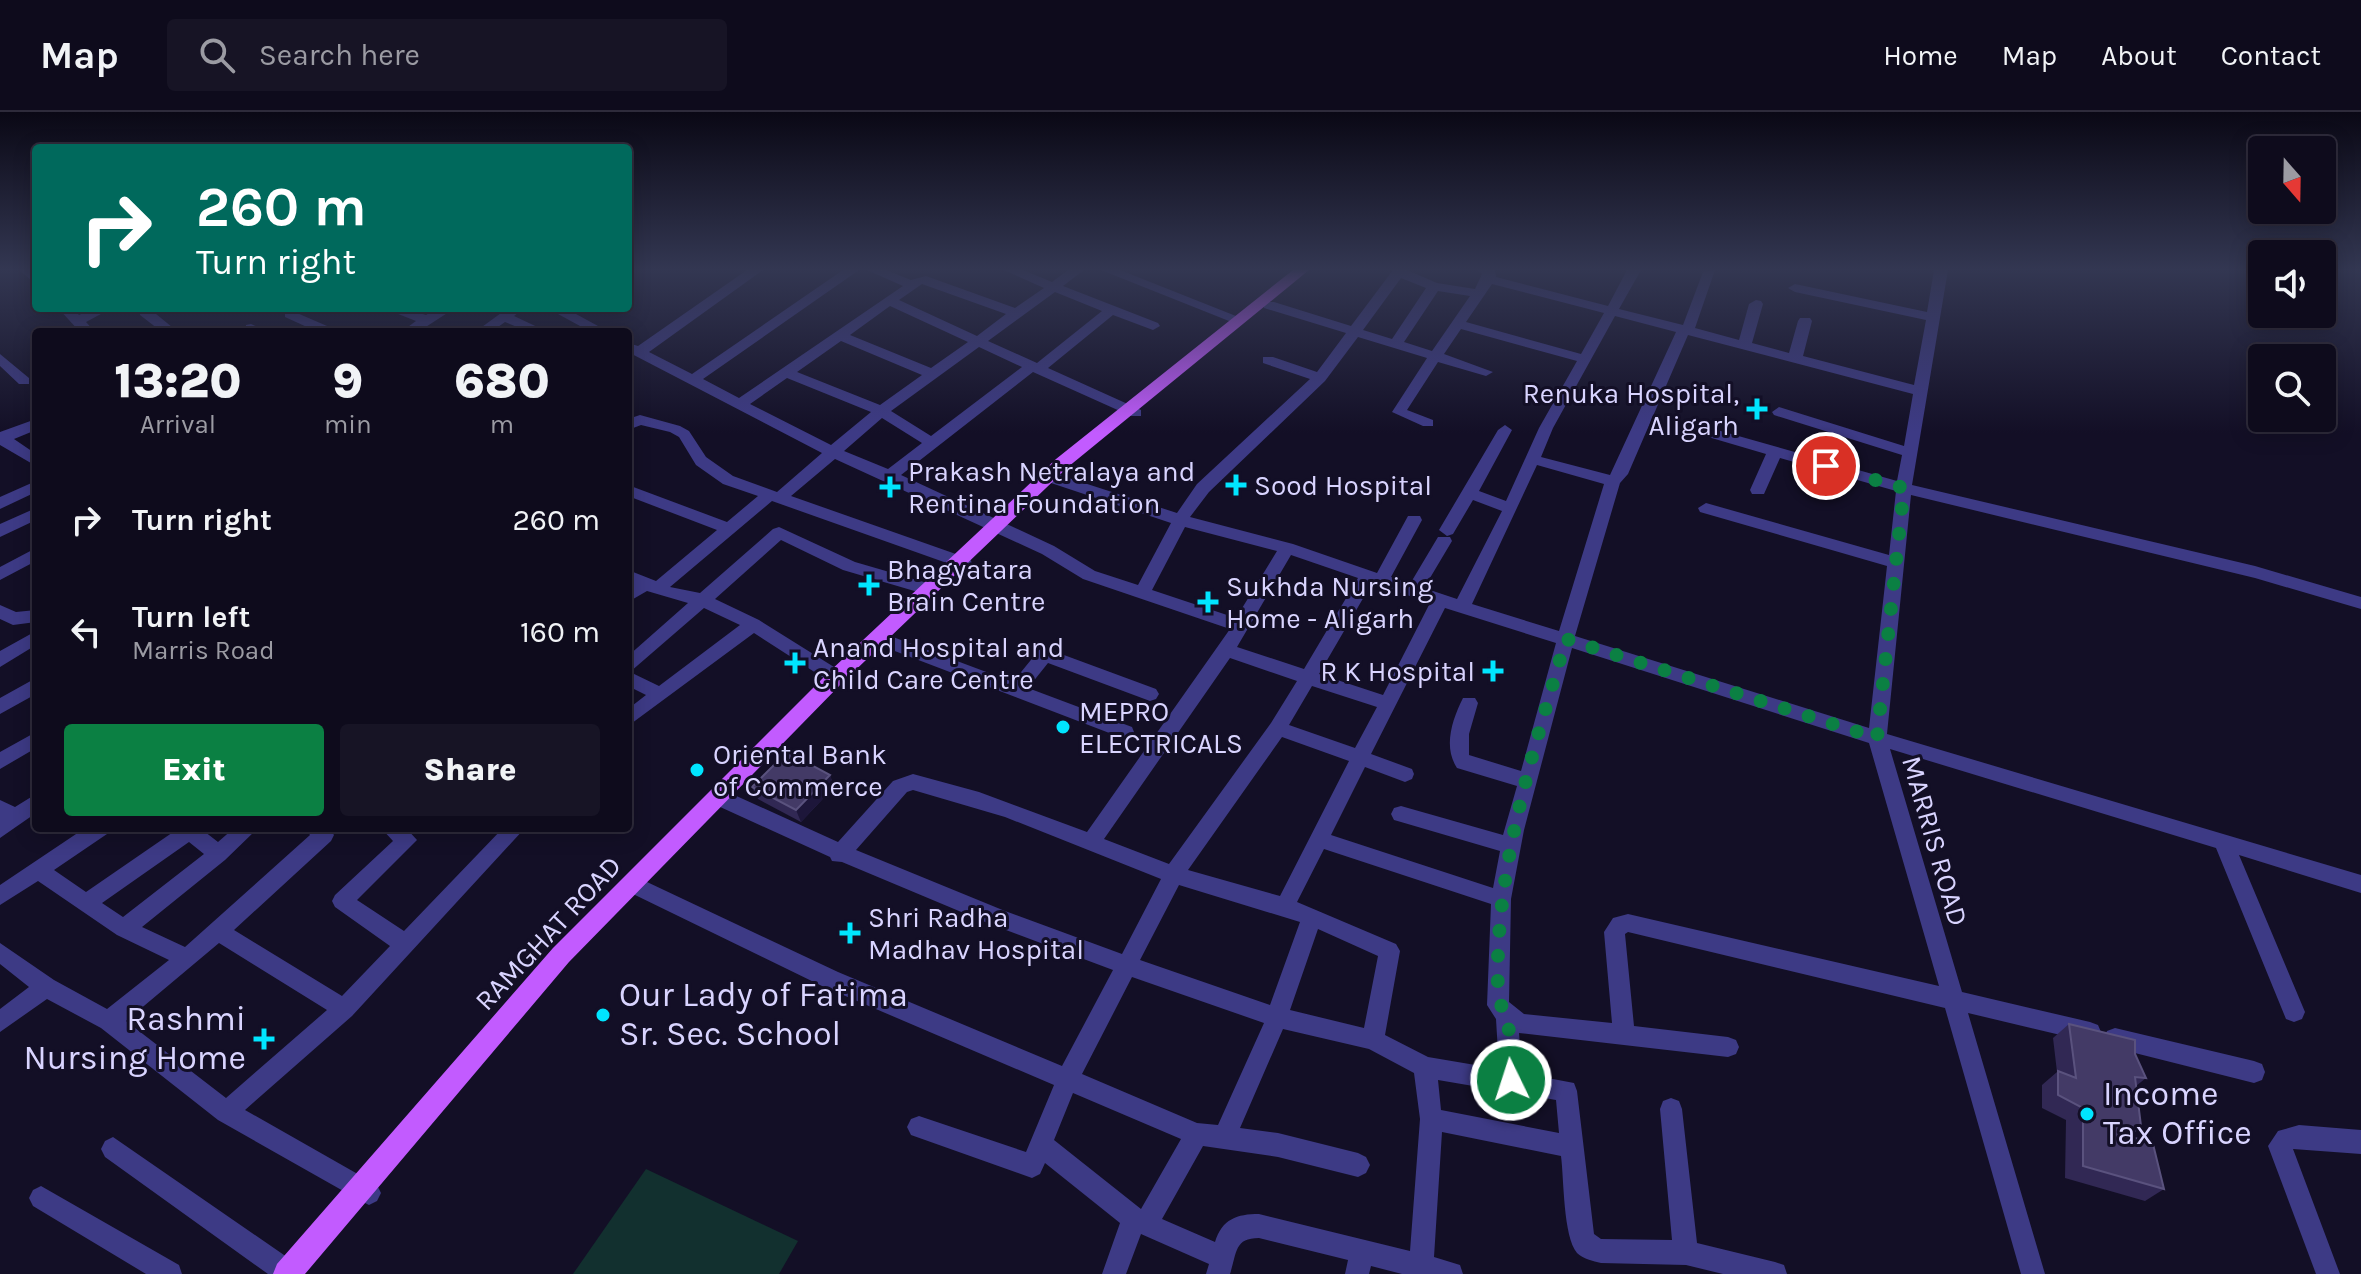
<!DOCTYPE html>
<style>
body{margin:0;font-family:Karla,sans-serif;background:#171425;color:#f1f3f6;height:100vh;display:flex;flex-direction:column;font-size:30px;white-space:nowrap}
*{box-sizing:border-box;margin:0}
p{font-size:26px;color:#9b9ba3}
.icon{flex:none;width:44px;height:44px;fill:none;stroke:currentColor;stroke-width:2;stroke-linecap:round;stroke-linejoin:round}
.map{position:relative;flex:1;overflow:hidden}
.details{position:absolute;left:32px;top:216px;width:600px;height:504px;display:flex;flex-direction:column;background:#0e0b1c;border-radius:8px;box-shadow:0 4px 20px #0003,0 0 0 2px #2e2b3b}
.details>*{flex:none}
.guide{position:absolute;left:32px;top:32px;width:600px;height:168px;border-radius:8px;box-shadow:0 4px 20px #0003,0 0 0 2px #2e2b3b;background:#00695c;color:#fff;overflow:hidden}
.needle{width:52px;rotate:160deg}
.controls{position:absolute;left:2248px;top:24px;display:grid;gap:16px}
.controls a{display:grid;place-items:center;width:88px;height:88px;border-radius:8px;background:#0e0b1c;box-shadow:0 4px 20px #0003,0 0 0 2px #2e2b3b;font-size:40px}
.pin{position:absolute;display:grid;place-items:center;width:68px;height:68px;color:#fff;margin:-34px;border:4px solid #fff;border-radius:50%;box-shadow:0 2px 8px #0007}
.me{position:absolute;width:88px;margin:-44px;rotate:356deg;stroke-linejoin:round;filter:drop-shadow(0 0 6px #0008)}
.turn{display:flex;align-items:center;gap:28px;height:168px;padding:0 32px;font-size:36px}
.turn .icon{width:104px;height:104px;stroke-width:2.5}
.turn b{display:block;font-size:56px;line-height:68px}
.eta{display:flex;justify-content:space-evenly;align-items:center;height:136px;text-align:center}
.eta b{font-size:48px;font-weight:800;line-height:56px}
.primary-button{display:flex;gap:16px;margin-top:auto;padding:16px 32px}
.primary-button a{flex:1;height:92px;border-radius:8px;background:#0b8043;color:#fff;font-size:32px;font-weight:800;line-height:92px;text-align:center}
.primary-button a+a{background:#171425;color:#f1f3f6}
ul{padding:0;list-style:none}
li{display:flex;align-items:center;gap:24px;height:112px;padding:0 32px}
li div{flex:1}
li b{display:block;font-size:30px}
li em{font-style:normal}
header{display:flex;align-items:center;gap:48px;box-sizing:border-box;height:112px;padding:0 40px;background:#0e0b1c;border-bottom:2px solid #2e2b3b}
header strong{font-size:38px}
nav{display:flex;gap:44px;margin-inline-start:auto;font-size:28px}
.search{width:560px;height:72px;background:#171425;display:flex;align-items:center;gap:20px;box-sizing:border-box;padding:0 28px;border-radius:8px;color:#9b9ba3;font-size:30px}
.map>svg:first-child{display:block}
</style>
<header>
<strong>Map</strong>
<div class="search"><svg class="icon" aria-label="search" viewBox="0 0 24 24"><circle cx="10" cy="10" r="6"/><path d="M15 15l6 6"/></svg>Search here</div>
<nav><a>Home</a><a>Map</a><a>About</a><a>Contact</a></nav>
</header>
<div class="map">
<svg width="2361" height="1162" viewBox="0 0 2361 1162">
<rect width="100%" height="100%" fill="#130f26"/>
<!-- green -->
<path fill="#12302f" d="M646,1057L798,1129L779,1162H573Z"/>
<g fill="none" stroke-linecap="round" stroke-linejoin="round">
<!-- minor -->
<path fill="#3d3a85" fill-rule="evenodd" d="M19,158H33L36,172Z
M747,158H763L649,240L692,262L843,158H859L703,267L739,286L903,174L867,158H886L911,168L926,164L1015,196L1044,176L1004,158H1023L1052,170L1068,158H1084L1063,174L1158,211L1160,214L1153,218L1113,203L1048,256L1141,298V304H1131L1033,260L901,363L1054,434L1095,459L1138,473L1171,411L1042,368L1039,364L1047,359L1177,401L1197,372L1310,267L1263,251V245H1273L1317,260L1346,221L1264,196V190H1274L1351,214L1393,158H1407L1437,171L1475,177L1482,162L1477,158H1495L1496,165L1608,194L1627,158H1641L1619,197L1683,213L1703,160L1715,158L1695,216L1739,228L1749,192L1756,188L1761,189L1763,192L1752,231L1789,241L1798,209L1800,206H1810L1812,209L1803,244L1914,273L1926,208L1795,180L1788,176L1795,172L1927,200L1934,158H1948L1912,373L2255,454L2361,485V497L2255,466L1911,383L1887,622L2361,763V781L2239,743L2305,900L2302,907L2294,910L2286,907L2216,736L1890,637L1962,880L2090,910L2098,913L2101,920L2098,927L2090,930L1968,901L2045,1162H2021L1945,896L1628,820L1625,822L1634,914L1728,925L1736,928L1739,935L1736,942L1728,945L1519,921L1522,961L1574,971L1577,979L1594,1122L1601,1127L1672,1128L1660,997L1663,989L1671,986L1679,989L1682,997L1697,1131L1775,1150L1784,1153L1787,1162H1723L1686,1153L1601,1151C1593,1149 1583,1147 1577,1141C1563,1124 1564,1067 1561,1044L1442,1020L1434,1145L1460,1153L1463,1162H1402L1371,1154L1369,1162H1345L1348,1148L1259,1126C1234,1126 1237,1141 1230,1162H1206L1209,1152L1141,1122L1126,1162H1102L1120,1111L1045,1051L1040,1062L1032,1066L911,1023L907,1015L911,1007L919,1004L1026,1040L1054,973L822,874L633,782L630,776L633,770L640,767L647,770L838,860L1062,954L1113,858L990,812L842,750L832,749L830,745L718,694L715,688L718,682L725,680L732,682L838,730L893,669L913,662L979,680L1087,720L1230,517L1083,467L1042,442L835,347L791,384L970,447L972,451L970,455H958L772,389L670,475L700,481L773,417L779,415L855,450L934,473L936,477L928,483L843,458L781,428L715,487L759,508L842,560L845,565L842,570H830L754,521L628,614V597L646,583L628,574V544L688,491L647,479L628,490V475L632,472L628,471V458L656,469L717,418L628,384V373L727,410L758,384L723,372L696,353L679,325L670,320L641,313L628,318V307L640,303L680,314L689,319L706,345L733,364L777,380L822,341L628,240V231L638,234ZM1401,166L1426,176L1392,227L1363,218ZM922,172L1006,202L977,224L899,188ZM1492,172L1604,201L1581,242L1466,210ZM1438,179L1470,184L1432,239L1404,230ZM1055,180L1102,199L1037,251L988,229ZM890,194L968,230L931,256L850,223ZM1615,204L1676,220L1610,363L1541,345L1553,316ZM1461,217L1577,249L1539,316L1506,389L1479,379L1512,318L1505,313L1498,318L1439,418L1447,424L1453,422L1473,388L1502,399L1457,487L1424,476L1452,429L1450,425H1438L1410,472L1391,465L1422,408L1420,404H1408L1377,461L1293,432L1190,405L1209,380L1325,269L1358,225L1427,246L1392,300L1423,314H1433V308L1407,298L1438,250L1486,264L1493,260L1444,242ZM1688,223L1913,282L1904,334L1779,295L1772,300L1774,303L1902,343L1897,369L1703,314L1696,319L1698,322L1766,342L1750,378L1752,382H1764L1780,346L1896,379L1889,443L1706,391L1698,396L1700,400L1887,454L1869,616L1575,524L1620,371L1628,362ZM841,229L922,263L880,293L797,260ZM979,235L1022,255L931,324L891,299ZM787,266L871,300L831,333L750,292ZM882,306L922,331L888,357L844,339ZM1537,353L1604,372L1559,519L1472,492ZM1185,415L1277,439L1236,506L1152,478ZM1291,443L1358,466L1304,557L1237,535ZM1372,471L1430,491L1383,583L1319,562ZM704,496L740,513L659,574L630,560ZM1445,496L1556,531L1521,659L1469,643V622L1478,591L1475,586H1463C1452,608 1443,635 1457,656L1517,674L1503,723L1401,694L1394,696L1391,702L1394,708L1401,710L1500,739L1493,776L1331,723L1365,655L1405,670L1412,667L1414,662L1412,657L1371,642ZM1572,536L1869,631L1939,874L1628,802L1613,806L1604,820L1612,911L1524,902L1509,890L1511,787L1524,718ZM1230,546L1297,569L1271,611L1169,752L1104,727ZM1312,574L1377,595L1355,636L1289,613ZM1282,625L1349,649L1280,784L1188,758ZM913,678L1005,705L1161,767L1122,842L1005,799L856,738L907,680ZM1324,737L1491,792L1487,893L1496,907L1499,957L1428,945L1385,923L1400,839L1396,832L1297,790ZM1179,773L1300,810L1270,893L1140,848ZM1318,817L1378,844L1364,916L1290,898ZM1132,865L1264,911L1218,1013L1197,1011L1082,962ZM1283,917L1369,937L1414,961L1420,1007L1410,1139L1259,1102C1237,1102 1222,1107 1215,1130L1162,1107L1203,1034L1278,1045L1358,1065L1366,1061L1370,1053L1366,1045L1358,1041L1278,1021L1240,1016ZM1438,968L1556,988L1559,1021L1441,998ZM1073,981L1181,1027L1141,1097L1054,1028Z
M1101,158H1120L1246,208L1239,212L1234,211Z
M58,196H73L79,203L94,196H112L86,210L95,220H80Z
M145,196L150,197L178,220H162L140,203V197Z
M383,196H403L426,203L438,196H455L418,220H401L416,209Z
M508,196H524L514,204L548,220H529L505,210L491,220H475Z
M547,196H565L609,220H591Z
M290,198L334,217L336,220H318L285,205V199Z
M251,212L269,220L246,219V213Z
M0,242L29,266V272H19L0,254Z
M36,307V318L14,327L36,342V354L0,333V320Z
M36,369V380L0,397V385Z
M36,396V408L0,425V412Z
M36,436V449L0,468V455Z
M0,493L16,500L36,498V510L13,513L0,507Z
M36,519V533L0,555V539Z
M885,522L1013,570L1039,538L1045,536L1156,577L1159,582L1156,587L1150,589L1048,551L1028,576L1132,615L1134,620L1132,625L1125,627L879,533L876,528L879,523Z
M36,566V582L0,602V586Z
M36,620V636L0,657V640Z
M36,682V701L0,726V688L15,695Z
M85,716H110L107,722L54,758L86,780L179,716H200L218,730L234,716H258L225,748L142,815L185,835L310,723L305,716H329L334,723L331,729L234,818L342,884L390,834L335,795L332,789L335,783L393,729L381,716H406L417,728L357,788L404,819L503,716H525L352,904L245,998L377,1073L381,1081L377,1089L369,1093L361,1089L218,1008L101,916L47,887L0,920V897L29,875L0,852V831L54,868L107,897L169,848L117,823L38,769L0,793V773ZM189,730L204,742L123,805L102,791ZM219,831L327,898L226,986L126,909Z
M2115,916L2254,949L2262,952L2265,960L2262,968L2254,971L2115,936L2107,933L2104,926L2107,919Z
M2299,1013L2361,1018V1042L2293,1037L2340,1162H2316L2268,1034L2278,1019Z
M113,1025L297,1152L300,1162H268L105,1045L101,1037L105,1029Z
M41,1074L179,1153L182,1162H146L33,1094L29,1086L33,1078Z"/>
<!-- major -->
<path fill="#c25bff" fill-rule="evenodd" d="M1293,158H1309L1068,355L843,570L569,850L305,1162H273L277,1152L553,836L829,560L1056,347Z"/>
</g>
<!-- wall -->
<path fill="#312854" d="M830,663L834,675L801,710L758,687L752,675Z
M2069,912L2135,942L2146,966L2136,974L2129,1024L2164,1077L2145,1089L2065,1066L2066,1008L2042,996V973L2057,960L2053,926Z"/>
<!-- shaded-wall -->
<path fill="#1d163a" d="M830,663L834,675L801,710L796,698Z"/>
<!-- building -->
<path fill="#433a66" stroke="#5a527e" stroke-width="2" d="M787,640L830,663L796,698L752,675Z
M2069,912L2135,928V942L2146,966L2135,965L2141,1014L2129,1024L2153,1032L2164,1077L2083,1054V996L2058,983V959L2076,966Z"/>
<!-- sky -->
<linearGradient id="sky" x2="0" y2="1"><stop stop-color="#0a0815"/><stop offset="0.49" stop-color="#333752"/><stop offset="1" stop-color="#333752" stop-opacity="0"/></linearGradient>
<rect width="2361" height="321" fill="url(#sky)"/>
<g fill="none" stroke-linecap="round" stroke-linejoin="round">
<!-- route -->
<path stroke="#0b8043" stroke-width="14" stroke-dasharray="0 25.2" d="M1511,968C1510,948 1511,926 1507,907C1504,896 1498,892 1498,879C1494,759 1533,641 1566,527L1877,626L1904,376L1826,354"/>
</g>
<!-- markers -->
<g fill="#00e5ff" stroke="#130f26" stroke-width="3">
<path d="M1753 285h8v8h8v8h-8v8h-8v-8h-8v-8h8z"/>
<path d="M1232 361h8v8h8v8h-8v8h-8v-8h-8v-8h8z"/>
<path d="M886 363h8v8h8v8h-8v8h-8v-8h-8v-8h8z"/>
<path d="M865 461h8v8h8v8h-8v8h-8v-8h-8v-8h8z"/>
<path d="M1204 478h8v8h8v8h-8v8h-8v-8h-8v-8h8z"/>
<path d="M791 539h8v8h8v8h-8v8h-8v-8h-8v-8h8z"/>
<path d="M1489 547h8v8h8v8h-8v8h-8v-8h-8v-8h8z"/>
<circle cx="1063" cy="615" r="8"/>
<circle cx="697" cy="658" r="8"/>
<path d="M846 809h8v8h8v8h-8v8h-8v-8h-8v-8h8z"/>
<circle cx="603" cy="903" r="8"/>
<path d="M260 915h8v8h8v8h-8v8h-8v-8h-8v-8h8z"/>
<circle cx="2087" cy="1002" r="8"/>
</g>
<g text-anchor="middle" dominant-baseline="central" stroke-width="6" stroke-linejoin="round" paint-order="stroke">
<!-- poi labels -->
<g font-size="28" fill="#d9d4ff" stroke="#130f26" text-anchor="start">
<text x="1739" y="281" text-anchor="end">Renuka Hospital,<tspan x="1739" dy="32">Aligarh</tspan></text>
<text x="908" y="359">Prakash Netralaya and<tspan x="908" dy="32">Rentina Foundation</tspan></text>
<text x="1254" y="373">Sood Hospital</text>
<text x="887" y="457">Bhagyatara<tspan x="887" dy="32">Brain Centre</tspan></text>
<text x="1226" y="474">Sukhda Nursing<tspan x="1226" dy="32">Home - Aligarh</tspan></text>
<text x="813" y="535">Anand Hospital and<tspan x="813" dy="32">Child Care Centre</tspan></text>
<text x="1475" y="559" text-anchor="end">R K Hospital</text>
<text x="1079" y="599">MEPRO<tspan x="1079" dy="32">ELECTRICALS</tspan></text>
<text x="713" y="642">Oriental Bank<tspan x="713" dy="32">of Commerce</tspan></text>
<text x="868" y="805">Shri Radha<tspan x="868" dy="32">Madhav Hospital</tspan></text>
</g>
<!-- street labels -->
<g font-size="28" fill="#d9d4ff" stroke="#130f26">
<text transform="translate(1935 729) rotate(74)">MARRIS ROAD</text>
<text transform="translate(548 821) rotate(-47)">RAMGHAT ROAD</text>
</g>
<!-- near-poi labels -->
<g font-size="34" fill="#d9d4ff" stroke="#130f26" text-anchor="start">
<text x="619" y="883">Our Lady of Fatima<tspan x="619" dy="39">Sr. Sec. School</tspan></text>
<text x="246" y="907" text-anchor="end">Rashmi<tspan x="246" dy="39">Nursing Home</tspan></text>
<text x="2103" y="982">Income<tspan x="2103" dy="39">Tax Office</tspan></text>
</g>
</g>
</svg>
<div class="controls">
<a><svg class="needle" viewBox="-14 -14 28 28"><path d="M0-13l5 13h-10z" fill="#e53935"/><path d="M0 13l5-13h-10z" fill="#9b9ba3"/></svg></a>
<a><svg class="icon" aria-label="sound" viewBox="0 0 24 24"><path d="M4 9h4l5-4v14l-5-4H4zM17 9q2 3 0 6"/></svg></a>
<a><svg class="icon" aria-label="search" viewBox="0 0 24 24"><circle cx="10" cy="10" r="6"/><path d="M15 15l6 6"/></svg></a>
</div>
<div class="pin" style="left:1826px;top:354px;background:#d93025"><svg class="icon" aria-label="arrive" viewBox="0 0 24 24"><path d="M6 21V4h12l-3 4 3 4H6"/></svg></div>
<svg class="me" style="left:1511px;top:968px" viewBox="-20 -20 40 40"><circle r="17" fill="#0b8043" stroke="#fff" stroke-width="3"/><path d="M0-11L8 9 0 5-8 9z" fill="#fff"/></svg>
<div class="guide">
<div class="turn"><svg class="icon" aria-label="right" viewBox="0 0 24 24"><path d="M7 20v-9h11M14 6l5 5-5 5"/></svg><div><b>260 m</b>Turn right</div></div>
</div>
<section class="details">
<div class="eta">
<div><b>13:20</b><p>Arrival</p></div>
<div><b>9</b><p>min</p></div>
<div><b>680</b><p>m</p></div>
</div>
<ul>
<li><svg class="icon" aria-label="right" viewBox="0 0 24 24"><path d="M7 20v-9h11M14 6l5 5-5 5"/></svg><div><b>Turn right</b></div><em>260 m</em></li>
<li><svg class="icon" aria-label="left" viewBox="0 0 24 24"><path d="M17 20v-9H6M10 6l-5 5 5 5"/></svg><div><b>Turn left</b><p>Marris Road</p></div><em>160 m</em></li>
</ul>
<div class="primary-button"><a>Exit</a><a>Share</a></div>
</section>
</div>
